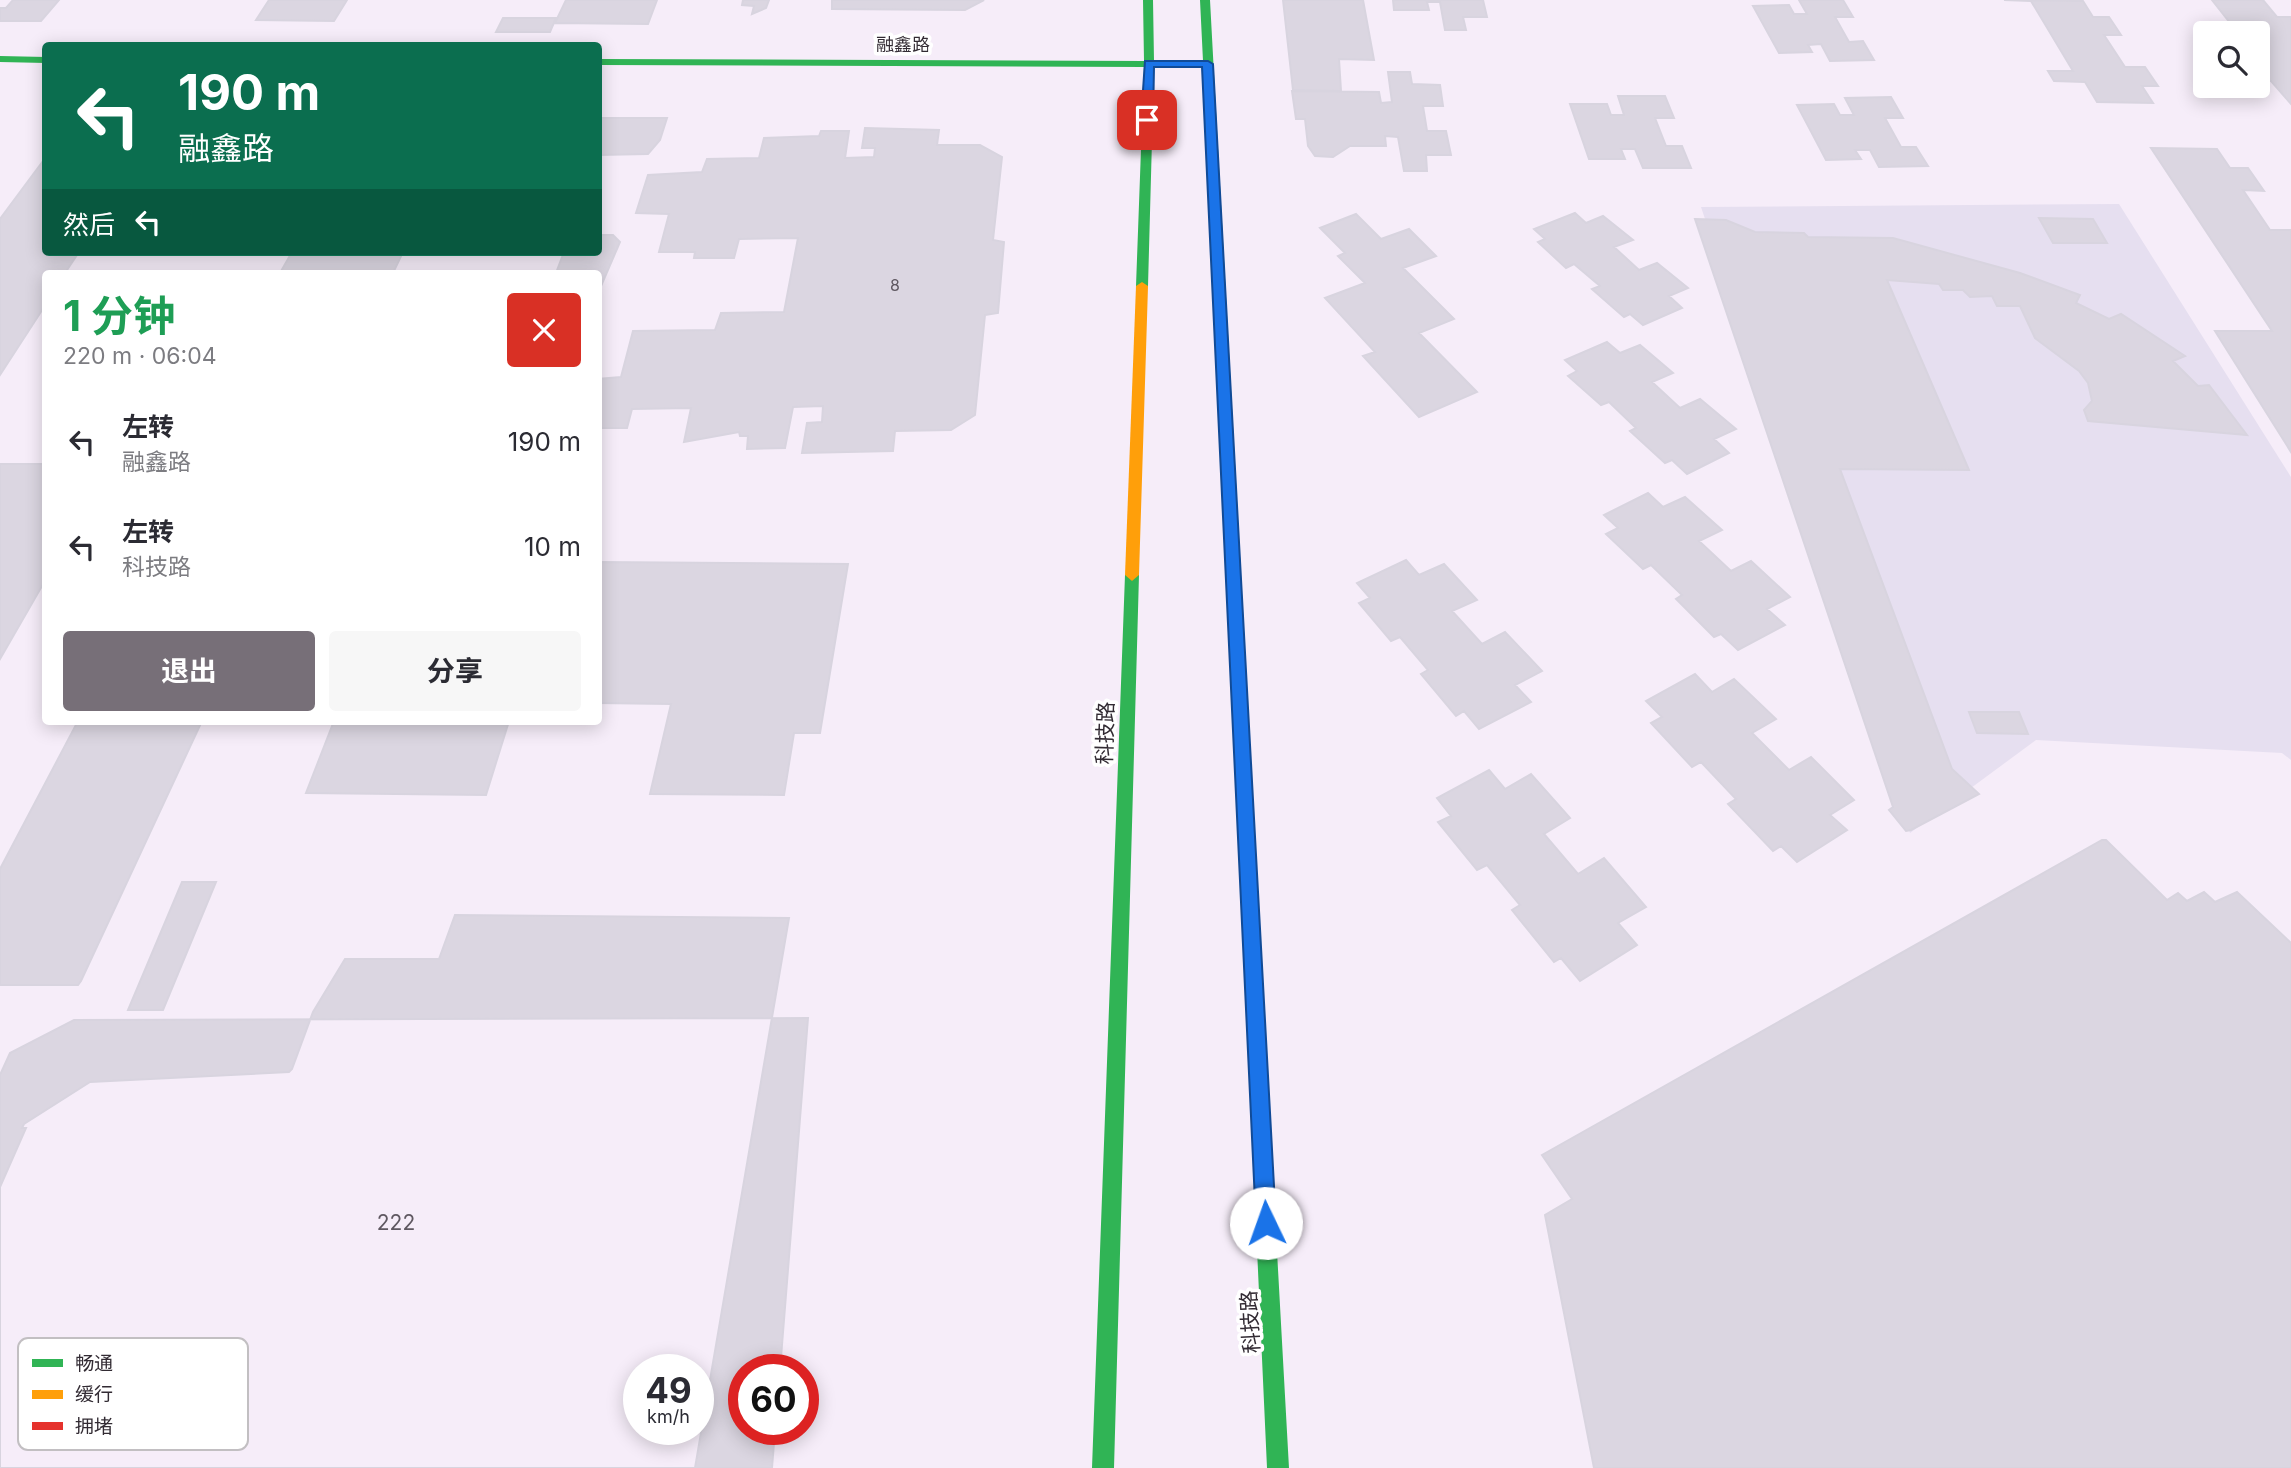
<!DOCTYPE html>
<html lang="zh">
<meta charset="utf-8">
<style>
body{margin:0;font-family:Inter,"Noto Sans SC",sans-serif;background:#f7f7f7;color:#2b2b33;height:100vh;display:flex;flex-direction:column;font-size:26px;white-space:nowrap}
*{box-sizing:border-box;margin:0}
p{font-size:23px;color:#7c7c81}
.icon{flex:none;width:38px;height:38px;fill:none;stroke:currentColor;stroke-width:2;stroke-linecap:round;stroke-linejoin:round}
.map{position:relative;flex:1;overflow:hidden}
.details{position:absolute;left:42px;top:270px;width:560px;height:455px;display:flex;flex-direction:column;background:#fff;border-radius:7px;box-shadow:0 4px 18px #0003}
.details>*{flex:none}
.hud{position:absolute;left:42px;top:42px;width:560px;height:214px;border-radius:7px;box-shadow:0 4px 18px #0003;background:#0b6e4f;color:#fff;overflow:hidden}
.controls{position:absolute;left:2193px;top:21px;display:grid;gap:14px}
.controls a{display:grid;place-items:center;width:77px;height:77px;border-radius:7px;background:#fff;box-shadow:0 4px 18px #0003;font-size:35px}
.speed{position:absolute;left:623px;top:1354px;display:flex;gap:14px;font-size:35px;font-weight:700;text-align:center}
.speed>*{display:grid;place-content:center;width:91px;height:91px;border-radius:50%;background:#fff;box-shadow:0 4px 18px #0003;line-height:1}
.speed small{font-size:18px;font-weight:400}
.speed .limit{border:10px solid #d22;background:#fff;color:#111}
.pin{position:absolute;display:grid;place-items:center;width:60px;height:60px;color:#fff;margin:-30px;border-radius:14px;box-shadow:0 4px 10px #0006}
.me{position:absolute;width:77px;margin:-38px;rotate:357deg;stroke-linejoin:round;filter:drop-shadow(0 0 5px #0008)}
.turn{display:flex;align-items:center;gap:24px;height:147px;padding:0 21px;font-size:32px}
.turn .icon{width:91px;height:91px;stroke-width:2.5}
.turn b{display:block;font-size:49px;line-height:60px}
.then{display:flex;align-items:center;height:66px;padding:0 21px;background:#0003;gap:14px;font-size:26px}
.round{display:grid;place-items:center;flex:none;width:74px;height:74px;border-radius:7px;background:#f7f7f7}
.headline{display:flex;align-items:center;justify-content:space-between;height:119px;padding:0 21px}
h1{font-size:42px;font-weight:700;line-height:52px;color:#1e9e55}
.primary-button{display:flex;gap:14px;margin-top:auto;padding:14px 21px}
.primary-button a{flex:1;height:80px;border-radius:7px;background:#776f78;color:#fff;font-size:28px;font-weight:700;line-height:80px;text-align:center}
.primary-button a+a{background:#f7f7f7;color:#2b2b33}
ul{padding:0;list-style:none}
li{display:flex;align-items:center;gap:21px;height:105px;padding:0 21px}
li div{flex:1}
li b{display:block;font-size:26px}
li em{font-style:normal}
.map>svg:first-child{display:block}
</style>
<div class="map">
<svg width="2291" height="1468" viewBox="0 0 2291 1468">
<rect width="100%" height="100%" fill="#f6edf9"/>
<!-- education -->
<path fill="#e6dff0" d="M2119,204L2291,477V760L2282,753L2036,740L1910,833L1701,207Z"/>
<!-- building -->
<path fill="#dbd6e1" stroke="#d8d4df" stroke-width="2" fill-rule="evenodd" d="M13,0H59L41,21H0V8H6Z
M269,0H347L334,21L256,20Z
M566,0H657L648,24L555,23Z
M743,0H769L766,8L752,14L754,6L742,5Z
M832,0H984L965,10L832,9Z
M1283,0H1363L1374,60L1339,59L1341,91L1293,90Z
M1393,0H1483L1487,17H1463L1466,30H1445L1440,2H1427L1429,10H1394Z
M1799,0H1843L1853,17H1835L1849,42L1863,41L1874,60L1830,61L1821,44L1808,45L1812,52L1779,53L1753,6L1789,5L1794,14H1807Z
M2004,0L2083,1L2093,17H2109L2121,35H2104L2125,67H2145L2158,86H2142L2153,103L2097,102L2085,82L2054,81L2048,71H2073L2031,1Z
M2212,0H2263L2277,17H2291V104L2271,81H2258V72H2268L2258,58V33H2238Z
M503,18H556L550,32H496Z
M1388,72H1410L1412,84L1440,85L1443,106H1423L1427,131H1446L1451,155H1426L1427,171H1404L1398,137L1385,136L1386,146H1350L1333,157L1315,156L1308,146L1305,119H1296L1292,91L1379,92L1381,103L1392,102Z
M1618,96H1665L1674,118H1655L1666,146H1682L1691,168H1643L1635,149H1621L1625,159H1589L1570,104H1607L1611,115H1624Z
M1891,97L1903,118H1885L1901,147H1916L1928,166L1879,167L1870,150H1855L1861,159L1826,160L1797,105L1834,104L1840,115H1854L1845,98Z
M598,118H667L660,140L648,154L598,155Z
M865,128L939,130L937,145H980L1002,157L993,240L1004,242L998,313L985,315L975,415L951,430L895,431L893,451L802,453L807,423L822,422L823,406L793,407L785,448L747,449L748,436H740L739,432L684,442L691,408L632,409L627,428H598V379L621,377L633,331L715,330L721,313L784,312L798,238L739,239L734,258H694L695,252H659L669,214L636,213L648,175L702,172L707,159L759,158L764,138L819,136L821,131H849L845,158L874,157L875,148H862Z
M2151,148L2217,149L2230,168H2248L2264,191L2243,190L2270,230H2291V452L2215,331H2272Z
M46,157V252H79L65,273H46V304L0,375V219Z
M1575,213L1586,223L1603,216L1633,240L1614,247L1639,270L1657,263L1688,288L1669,296L1682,308L1643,325L1630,314L1624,317L1592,289L1600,286L1574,264L1566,268L1538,242L1545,239L1534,229Z
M1356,214L1381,239L1409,229L1436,256L1403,268L1454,319L1419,333L1477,392L1419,417L1363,356L1375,352L1325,298L1365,283L1338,256L1345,253L1320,228Z
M2039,218L2093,219L2107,243H2053Z
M1695,219L1726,220L1755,232L1804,233L1808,237L1893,238L2020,273L2080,295L2076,303L2109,319L2121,314L2185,356L2173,361L2198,386L2209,385L2247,435L2088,421L2084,410L2092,401L2088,383L2079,371L2035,338L2020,306H1997L1992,296L1970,297L1963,290H1943L1939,284L1887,280L1969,470L1840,469L1952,769L1979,794L1911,830L1906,831L1889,810L1893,807Z
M598,235H613L620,242L598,293V273H556L564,252H598Z
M292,252H403L393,273H280Z
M1607,342L1620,353L1640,345L1673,373L1652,382L1680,408L1700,399L1736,429L1714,439L1729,453L1687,474L1672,460L1665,463L1630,431L1636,428L1609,402L1601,405L1568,376L1577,371L1565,360Z
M0,464H46V579L0,659Z
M1648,493L1663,507L1685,497L1722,530L1699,541L1731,571L1751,561L1790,597L1767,609L1785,625L1738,650L1721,634L1714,637L1676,599L1682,595L1651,565L1643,569L1606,534L1618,528L1604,515Z
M1406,560L1419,575L1444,564L1477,600L1452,611L1482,644L1505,632L1542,671L1515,685L1531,702L1479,729L1464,711L1456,716L1421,674L1428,670L1400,637L1391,641L1359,603L1370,598L1357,583Z
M598,562L848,564L820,733H794L784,795L650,794L671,704L598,703Z
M1695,674L1712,692L1734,679L1776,719L1752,733L1789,770L1811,757L1854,800L1830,815L1847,830L1797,862L1781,846L1773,851L1728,804L1736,799L1701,762L1692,767L1651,723L1662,717L1646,701Z
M1969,712H2019L2028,734L1977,733Z
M78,721H202L81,981L78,985H0V869Z
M334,721H509L486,795L306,793Z
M1489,770L1505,789L1531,774L1570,818L1544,834L1578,874L1604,858L1646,907L1618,923L1637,945L1580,981L1561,958L1554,962L1512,910L1520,905L1487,865L1477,870L1438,822L1451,816L1437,798Z
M2102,840H2106L2167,900L2178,893L2187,901L2204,892L2215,902L2237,892L2291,943V1468H1594L1545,1215L1572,1199L1542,1155Z
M182,882H216L163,1010H128Z
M455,915L789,918L695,1468H0V1187L26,1128H22L24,1124L90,1082L289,1072L292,1069L313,1012L345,959H439ZM639,1370H698V1430H639Z
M808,1018L780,1370H744V1430H775L772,1468H0V1075L10,1053L74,1020ZM639,1370H698V1430H639Z"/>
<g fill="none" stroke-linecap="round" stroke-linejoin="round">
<!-- fast -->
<path fill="#30b455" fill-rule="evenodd" d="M1143,0H1153L1154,61H1203L1200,0H1210L1247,686L1244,690H1234L1231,686L1203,67H1154L1148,286L1142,290L1136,286L1144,67L598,65V59L1144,61Z
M0,56L46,57V63L0,62Z
M1132,569L1139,575L1114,1468H1092L1125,575Z
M1247,847L1253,849L1255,854L1289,1468H1267L1239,854L1241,849Z"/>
<!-- slow -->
<path fill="#ff9f0a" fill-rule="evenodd" d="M1142,282L1148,286L1139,575L1132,581L1125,575L1136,286Z"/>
<!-- jam -->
<path fill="#e5322d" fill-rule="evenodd" d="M1239,680L1244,682L1247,686L1255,854L1253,859L1247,861L1241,859L1239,854L1231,686L1234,682Z"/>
</g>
<!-- route -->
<path fill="#1a73e8" stroke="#114b97" stroke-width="2" d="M1145,61H1208L1213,64L1276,1223L1273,1229L1266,1232L1259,1229L1256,1223L1202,67H1154L1153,120L1147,123L1141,120Z"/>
<g text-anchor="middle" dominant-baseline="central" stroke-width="7" stroke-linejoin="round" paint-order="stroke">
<!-- far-number labels -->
<g font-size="16" fill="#5f5861">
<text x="895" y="285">8</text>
</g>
<!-- far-street labels -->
<g font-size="18" fill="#322b33" stroke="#fff">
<text x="903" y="44">融鑫路</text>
</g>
<!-- street labels -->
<g font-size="21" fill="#322b33" stroke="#fff">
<text transform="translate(1105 733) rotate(-88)">科技路</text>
<text transform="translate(1250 1322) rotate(-93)">科技路</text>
</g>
<!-- near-number labels -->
<g font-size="21" fill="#5f5861">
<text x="396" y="1222">222</text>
</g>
</g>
<!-- legend -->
<rect x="18" y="1338" width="230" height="112" rx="10" fill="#fff" stroke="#c2bfc2" stroke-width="2"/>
<rect x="32" y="1359" width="31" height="8" fill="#30b455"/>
<rect x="32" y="1390" width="31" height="9" fill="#ff9f0a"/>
<rect x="32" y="1422" width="31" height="8" fill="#e5322d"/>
<g font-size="19" fill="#322b33">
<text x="75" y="1370">畅通</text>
<text x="75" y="1401">缓行</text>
<text x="75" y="1433">拥堵</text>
</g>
</svg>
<div class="controls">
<a><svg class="icon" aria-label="search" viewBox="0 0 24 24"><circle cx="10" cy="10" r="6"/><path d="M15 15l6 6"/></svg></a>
</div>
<div class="speed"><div>49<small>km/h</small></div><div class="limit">60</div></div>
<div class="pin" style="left:1147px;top:120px;background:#d93025"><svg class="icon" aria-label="arrive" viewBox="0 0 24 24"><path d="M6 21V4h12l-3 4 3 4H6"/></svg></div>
<svg class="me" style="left:1266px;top:1223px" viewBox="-20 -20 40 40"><circle r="19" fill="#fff"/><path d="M0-13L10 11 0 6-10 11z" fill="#1a73e8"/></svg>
<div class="hud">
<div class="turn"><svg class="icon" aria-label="left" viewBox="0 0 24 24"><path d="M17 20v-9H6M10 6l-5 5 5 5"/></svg><div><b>190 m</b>融鑫路</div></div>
<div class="then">然后<svg class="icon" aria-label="left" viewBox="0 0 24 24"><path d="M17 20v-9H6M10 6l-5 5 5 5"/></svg></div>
</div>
<section class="details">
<div class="headline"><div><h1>1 分钟</h1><p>220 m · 06:04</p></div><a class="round" style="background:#d93025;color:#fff"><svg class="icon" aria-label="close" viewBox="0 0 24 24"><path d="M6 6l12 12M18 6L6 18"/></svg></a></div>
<ul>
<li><svg class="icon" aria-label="left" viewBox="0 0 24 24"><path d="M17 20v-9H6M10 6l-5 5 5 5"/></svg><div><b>左转</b><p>融鑫路</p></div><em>190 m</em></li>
<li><svg class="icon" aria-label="left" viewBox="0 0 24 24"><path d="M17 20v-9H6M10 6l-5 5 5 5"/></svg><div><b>左转</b><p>科技路</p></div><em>10 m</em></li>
</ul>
<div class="primary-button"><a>退出</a><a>分享</a></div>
</section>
</div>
